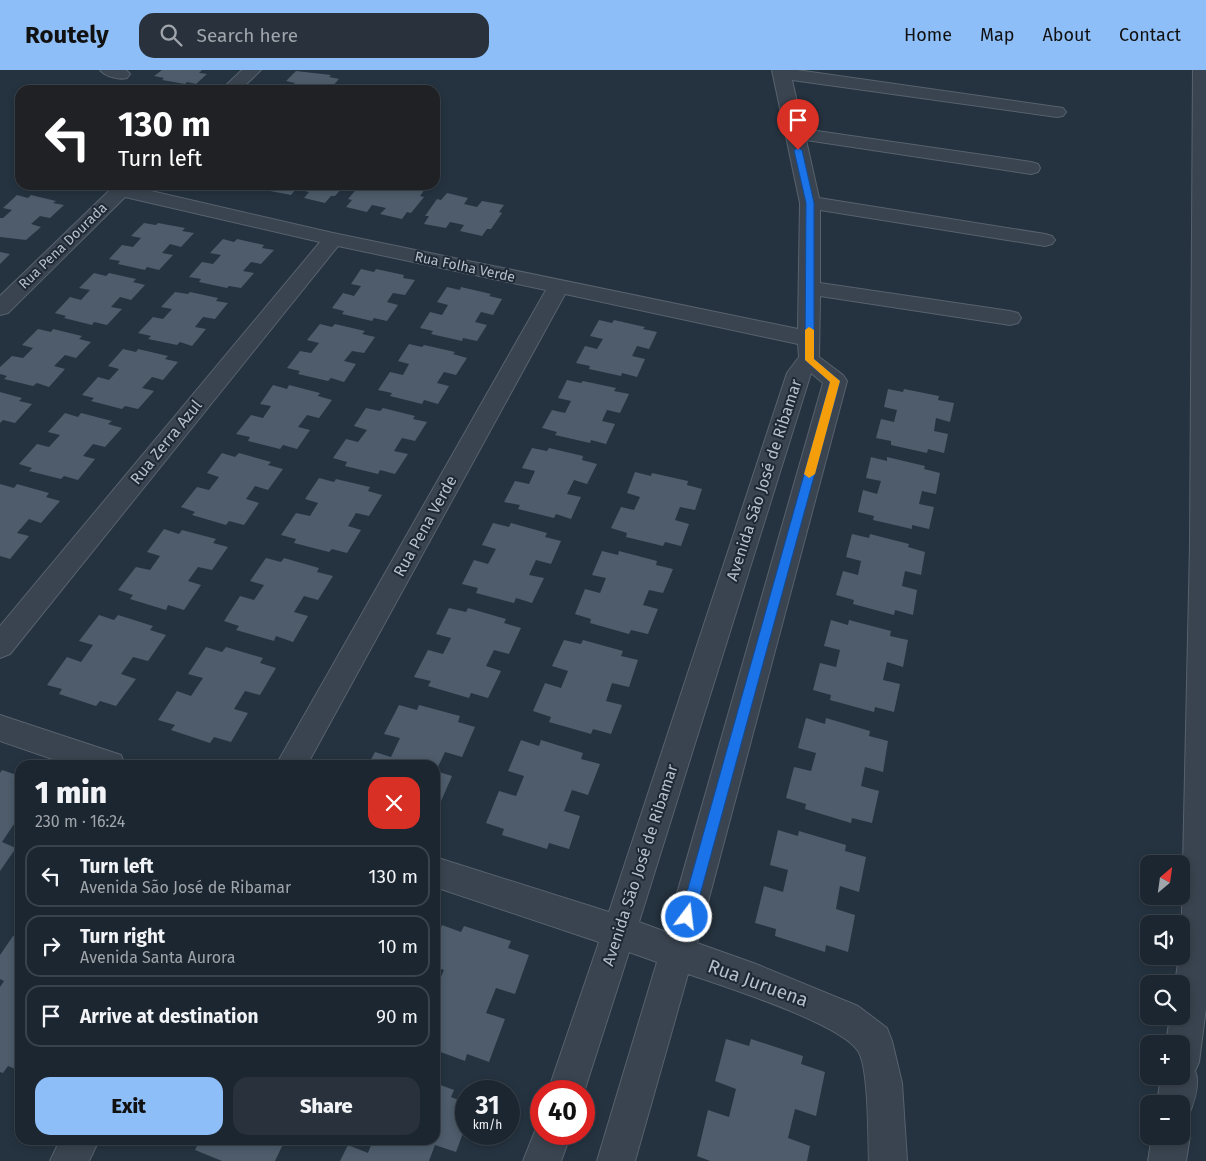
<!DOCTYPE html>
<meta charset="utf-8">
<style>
body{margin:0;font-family:"Fira Sans",sans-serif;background:#29323c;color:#f1f3f6;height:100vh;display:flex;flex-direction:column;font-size:19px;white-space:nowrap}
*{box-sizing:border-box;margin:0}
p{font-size:16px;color:#a0a5ab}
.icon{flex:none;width:28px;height:28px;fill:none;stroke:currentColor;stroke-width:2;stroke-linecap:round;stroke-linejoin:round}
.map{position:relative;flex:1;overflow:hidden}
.sheet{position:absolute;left:15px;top:690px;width:425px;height:385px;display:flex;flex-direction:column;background:#1c2630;border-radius:15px;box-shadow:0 2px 8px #0003,0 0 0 1px #3a434c}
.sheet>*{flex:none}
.banner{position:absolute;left:15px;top:15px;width:425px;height:105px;border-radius:15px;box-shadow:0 2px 8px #0003,0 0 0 1px #3a434c;background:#202124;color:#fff;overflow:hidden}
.needle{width:32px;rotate:29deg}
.controls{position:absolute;left:1140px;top:785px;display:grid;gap:10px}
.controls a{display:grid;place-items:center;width:50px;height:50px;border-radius:10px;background:#1c2630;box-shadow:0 2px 8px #0003,0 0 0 1px #3a434c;font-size:25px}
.speed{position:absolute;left:455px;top:1010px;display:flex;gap:10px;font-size:25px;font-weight:700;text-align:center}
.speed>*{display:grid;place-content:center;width:65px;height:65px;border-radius:50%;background:#1c2630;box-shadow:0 2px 8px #0003,0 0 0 1px #3a434c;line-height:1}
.speed small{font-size:12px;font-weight:400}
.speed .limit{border:8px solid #d22;background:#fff;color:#111}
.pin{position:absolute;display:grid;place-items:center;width:42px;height:42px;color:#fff;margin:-51px -21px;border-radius:50% 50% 50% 0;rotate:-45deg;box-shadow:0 0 5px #0007}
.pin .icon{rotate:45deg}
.me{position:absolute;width:55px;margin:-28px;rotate:15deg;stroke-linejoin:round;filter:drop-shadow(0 0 4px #0008)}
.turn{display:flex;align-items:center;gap:18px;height:105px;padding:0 20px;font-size:22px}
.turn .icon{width:65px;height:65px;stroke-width:2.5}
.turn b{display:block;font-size:35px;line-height:42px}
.round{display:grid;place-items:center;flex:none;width:52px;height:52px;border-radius:15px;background:#29323c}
.headline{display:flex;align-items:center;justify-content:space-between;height:85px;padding:0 20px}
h1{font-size:30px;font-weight:800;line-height:38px}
.cta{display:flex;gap:10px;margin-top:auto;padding:10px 20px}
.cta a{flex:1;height:58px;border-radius:15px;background:#8ebef8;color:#111;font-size:20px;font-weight:800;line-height:58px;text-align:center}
.cta a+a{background:#29323c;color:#f1f3f6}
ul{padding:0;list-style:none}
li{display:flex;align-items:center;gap:15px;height:62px;margin:0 10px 8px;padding:0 10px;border:2px solid #3a434c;border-radius:15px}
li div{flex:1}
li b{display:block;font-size:19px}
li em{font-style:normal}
header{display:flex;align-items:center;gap:30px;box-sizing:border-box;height:70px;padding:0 25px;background:#8ebef8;color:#111}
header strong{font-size:24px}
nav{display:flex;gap:28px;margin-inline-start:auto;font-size:18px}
.search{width:350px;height:45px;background:#29323c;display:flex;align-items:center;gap:12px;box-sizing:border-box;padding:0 18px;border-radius:15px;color:#a0a5ab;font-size:19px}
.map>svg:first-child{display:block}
</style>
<header>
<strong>Routely</strong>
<div class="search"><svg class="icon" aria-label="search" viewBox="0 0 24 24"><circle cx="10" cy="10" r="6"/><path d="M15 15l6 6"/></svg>Search here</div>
<nav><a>Home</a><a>Map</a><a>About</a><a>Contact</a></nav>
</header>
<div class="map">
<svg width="1206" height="1091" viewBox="0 0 1206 1091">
<rect width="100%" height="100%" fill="#253340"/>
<!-- building -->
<path fill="#4e5c6b" d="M162,0H202L199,3L207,4L196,14L187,12L185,14L162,10L164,8L154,6Z
M296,1L331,5L329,7L339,9L330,19L320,17L318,20H277L280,17L289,19L295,13L286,11Z
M143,16L152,18L155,16L169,20H139Z
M209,115H239L236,119L224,116L222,119Z
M276,115H345L335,126H331L325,133L304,128L309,122L296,119L291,125L270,121Z
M360,115H389L386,118L400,121L404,115L425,119L420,126L424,127L411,143L407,142L402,149L380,144L386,138L372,135L367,142L346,137L352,130L348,129Z
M447,123L468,128L464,134L477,137L482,131L504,135L499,142L502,143L491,159H487L482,166L460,161L464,155L450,152L446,158L424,154L429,146H425L437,129L441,130Z
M17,125L28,128L31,125L56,131L53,133L64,135L50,148L40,146L31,154L41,157L26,170L0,167V148H3L12,140L3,138Z
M144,153L156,155L158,153L185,158L182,161L194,163L181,177L170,174L162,183L173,185L159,200L147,197L145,200L118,194L120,191L109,189L122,175L133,177L141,168L131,166Z
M223,169L234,172L237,169L264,175L262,178L274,180L261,194L251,192L243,201L254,203L241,218L229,216L227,218L199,212L201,209L189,207L202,192L213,194L221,185L210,183Z
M0,182L10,184L0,194Z
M361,199L374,202L376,199L404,205L403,208L415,210L405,225L393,223L387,232L398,235L387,251L374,248L372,251L342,244L344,241L332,238L343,223L354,226L361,216L351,214Z
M94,203L106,206L109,203L136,209L133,212L145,215L131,230L120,227L111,237L122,239L107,255L94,252L92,255L64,248L66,246L55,243L70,227L81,230L90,220L79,218Z
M447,217L460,220L461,217L491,224L489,226L502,229L493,245L481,242L475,252L487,255L477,271L463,268L462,271L431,264L433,261L420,258L430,242L442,245L448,235L437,232Z
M175,222L188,224L190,222L218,228L216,231L228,233L215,249L203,247L195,257L206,259L192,276L180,272L177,275L148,269L151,266L138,263L153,247L163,249L172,239L161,237Z
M599,250L612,253L614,250L645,257L643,259L657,262L649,279L637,276L632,286L645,289L637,307L622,303L621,306L589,299L590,296L576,293L585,276L597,279L603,269L590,266Z
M320,254L332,257L335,254L365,261L362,264L375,267L364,283L352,281L344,291L356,294L344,312L331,308L328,311L298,304L300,301L287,298L300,281L311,283L319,273L307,270Z
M38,259L51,262L53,259L82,266L79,269L91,272L76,288L65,285L54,296L65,299L49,317L37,313L33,316L4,309L7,306L0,304V297L12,286L23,288L33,278L22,275Z
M409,274L422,277L424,275L455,282L453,284L467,288L456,305L444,302L437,313L449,316L438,334L424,330L422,334L390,326L392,323L378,320L390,302L403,305L409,294L398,291Z
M123,279L136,282L138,279L168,286L165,289L178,292L163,310L152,307L142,318L154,321L138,339L125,336L122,339L91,331L94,328L82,325L98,307L109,310L119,299L108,296Z
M567,310L581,313L583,311L616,318L614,321L629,324L620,343L607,340L602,351L615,354L606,374L591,370L590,373L555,365L557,362L542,358L552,340L565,343L571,331L558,328Z
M273,315L287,319L289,315L320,323L318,326L332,330L319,348L307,345L298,357L310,360L297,379L283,375L280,379L248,371L250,367L236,364L251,345L263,348L271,336L260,334Z
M888,319L903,322L904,319L939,326L938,330L954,333L950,352L936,348L934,361L948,364L944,383L928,379L927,383L891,375V371L876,368L881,349L894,352L897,340L884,337Z
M0,322L22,328L19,331L32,334L15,353L3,350L0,353Z
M366,338L380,341L383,338L415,346L413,349L427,352L415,371L402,368L394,381L408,384L395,404L380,400L378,404L345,396L347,392L333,388L346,369L358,372L367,360L354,356Z
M65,343L78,347L81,343L112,351L108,354L122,358L105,377L93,374L83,386L95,389L78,410L64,406L61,409L29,401L32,398L19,394L37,374L49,377L60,365L48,362Z
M532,378L547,381L549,378L583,386L582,390L597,394L587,414L574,410L567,424L581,427L571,449L556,444L554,448L518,439L520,435L504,432L515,411L529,414L535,401L522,398Z
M222,383L235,387L239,383L271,392L268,395L283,399L268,420L255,416L246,429L259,433L244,455L229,451L226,455L192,445L195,442L181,437L197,417L209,420L219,407L207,403Z
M871,387L887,391V387L925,396L924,399L940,403L936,424L922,421L919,434L934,437L929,459L912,455V459L873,450L874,446L858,442L863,420L877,424L881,411L866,408Z
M635,402L651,406L652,403L688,411L687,415L702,419L695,440L680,437L675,450L689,454L681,476L665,472L663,476L626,467L627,463L611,458L621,437L634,440L640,427L627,423Z
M319,408L334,412L336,409L370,417L368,421L382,425L369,446L356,443L348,456L361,460L347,483L332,479L329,482L294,473L296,469L281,465L296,443L310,446L318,433L305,429Z
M0,414L14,418L17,414L49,423L46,427L60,431L41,453L29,449L17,463L29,466L10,489L0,486Z
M493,453L509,457L511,453L547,463L545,467L561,471L551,494L536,490L529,505L544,508L532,533L516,528L514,533L476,523L478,518L462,514L474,490L488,494L496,479L482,475Z
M164,459L179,464L182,460L216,469L213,473L228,477L212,500L198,497L188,511L201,515L184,540L168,535L166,540L130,529L133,525L118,520L136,497L150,500L160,486L147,482Z
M852,464L869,468L870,464L909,474L908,477L925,482L921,505L905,501L902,516L917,520L913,545L895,540L894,545L853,534L854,530L836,525L843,501L858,505L861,491L846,487Z
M602,481L618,485L619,481L657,491L656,495L673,499L663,523L649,520L643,535L658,539L648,564L631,560L629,564L590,553L591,549L575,544L585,519L600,523L606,508L592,505Z
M266,488L281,492L284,488L319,498L317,502L333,506L318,530L304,526L294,542L308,546L293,572L276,566L274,571L236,560L239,556L224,551L240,526L254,530L264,515L250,511Z
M449,538L466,542L468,538L506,549L504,553L521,558L509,584L494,580L486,596L501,601L488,628L471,623L469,628L428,616L431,611L414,607L428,580L443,584L451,568L436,564Z
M99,545L114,550L118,545L153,556L150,560L166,565L148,591L133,587L121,604L136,609L116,636L100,631L96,636L59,624L62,619L47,615L67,587L81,592L93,575L79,571Z
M831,550L848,555L849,550L891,561L890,566L908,570L903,597L887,592L883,610L900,614L894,642L875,637L874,642L830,630L831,625L813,620L820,593L836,597L840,580L824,576Z
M564,570L581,574L583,570L623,581L621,586L638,590L629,617L612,613L606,631L622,635L611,664L593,659L591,664L549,652L551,647L533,641L545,613L561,618L568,601L552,596Z
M206,577L222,582L226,577L263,588L260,593L276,598L260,625L245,621L234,639L248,643L231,672L214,667L210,673L171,660L175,655L158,650L177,621L191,626L203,608L188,604Z
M399,635L417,640L419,635L460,646L458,652L475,657L462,687L445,682L436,701L452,706L438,738L435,737V695H368L375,682L391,687L400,668L384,664Z
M806,648L825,654L826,648L870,661L869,666L888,671L883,702L865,697L861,716L879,721L872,753L852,748L851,753L805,739L806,734L786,728L794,697L811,701L816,683L798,678Z
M521,670L539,676L541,670L583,683L581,689L600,694L588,725L572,720L564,741L580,746L569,779L549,773L547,779L502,765L504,759L486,753L499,721L516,726L524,706L508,701Z
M2,700L20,706V753L16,751L2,772L16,778L0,801V703Z
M778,760L798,766L799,761L846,775L845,781L866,787L859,822L840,816L836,839L855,845L848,882L826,875L825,882L775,866L776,859L755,853L764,816L783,822L788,800L770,795Z
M442,855L461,862L464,856L511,871L508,878L529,885L515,924L496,918L486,943L505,949L489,992L467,984L465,991L435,980V920L444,900L435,897V871Z
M13,866L20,868V1001L8,996L3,1003L0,1002V917L4,911L0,909V885Z
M726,969L749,976L751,969L803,986L801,994L825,1002L816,1046L795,1039L788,1068L810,1076L807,1091H710L697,1086L708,1040L729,1047L736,1019L715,1011Z
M435,1013L454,1020L451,1027L466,1033V1055L456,1082L435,1075L429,1091H340L348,1075L368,1083L373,1070H435Z
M195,1070H285L275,1091H222L195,1080L199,1072Z"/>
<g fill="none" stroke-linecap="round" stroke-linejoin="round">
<!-- minor casing -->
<g stroke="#57626d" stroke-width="2">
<path id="minor" d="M100,0H126L130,4L127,8C119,10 106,7 100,0Z
M242,0H261L240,20H221Z
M772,0H797L1063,38L1066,42L1063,46L1057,47L792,10L803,59L1031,92L1038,94L1040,98L1038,102L1031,104L806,70L819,128L1045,164L1052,166L1055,170L1052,174L1045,176L820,140V213L1010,241L1018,243L1021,248L1018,253L1010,255L820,226L819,287L843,305L847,311L697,873L756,894L858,936L887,958L892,971L902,1013L907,1091H869C868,1069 869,997 858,981C840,953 723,916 688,904L635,1091H597L657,892L629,882L584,1022L548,1021L599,872L435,817V787L609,842L787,303L799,287L798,274L565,224L307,695H276L546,220L338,176L10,584L0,588V556L320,172L125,127L8,243L0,245V226L115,115H136L134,117L333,163L798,259L800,133ZM811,303L823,313L666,862L639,852Z
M1193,0H1206V938L1199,992L1195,1001C1201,1014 1193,1035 1188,1047L1181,1050V1034H1157L1161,1006H1181V974H1166L1170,946H1181V914H1175L1179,886H1181L1190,476Z
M0,645L121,685L125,695H70L0,671Z
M541,1050V1064H571L561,1091H523L539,1051Z
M1181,1052L1184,1053L1190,1066L1186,1091H1148L1152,1066H1181Z
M60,1070H99L89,1091H50Z"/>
</g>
<!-- minor -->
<use href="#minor" fill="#3a4450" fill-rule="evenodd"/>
</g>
<!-- route -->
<path fill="#1a73e8" stroke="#114b97" d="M798,78L802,80L814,133V289L840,311L694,847L692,851L687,853L683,851L680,847L830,312L805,290L806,133L794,80Z"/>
<!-- slow -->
<path fill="#f59e0b" d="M809,257L814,260V289L840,311L815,404L809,408L804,404L830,312L805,290V260Z"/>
<g text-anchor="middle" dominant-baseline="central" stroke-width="4" stroke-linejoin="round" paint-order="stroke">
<!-- far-street labels -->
<g font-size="14" fill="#b6bfca" stroke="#1e2935">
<text transform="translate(63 176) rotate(-44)">Rua Pena Dourada</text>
<text transform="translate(465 197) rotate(12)">Rua Folha Verde</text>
</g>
<!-- street labels -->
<g font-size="16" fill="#b6bfca" stroke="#1e2935">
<text transform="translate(166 372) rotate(-51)">Rua Zerra Azul</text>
<text transform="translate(764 410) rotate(-72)">Avenida São José de Ribamar</text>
<text transform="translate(425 456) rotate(-61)">Rua Pena Verde</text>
<text transform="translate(640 795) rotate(-72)">Avenida São José de Ribamar</text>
</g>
<!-- near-street labels -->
<g font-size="19" fill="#b6bfca" stroke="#1e2935">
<text transform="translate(758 913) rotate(20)">Rua Juruena</text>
</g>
</g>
</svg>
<div class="controls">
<a><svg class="needle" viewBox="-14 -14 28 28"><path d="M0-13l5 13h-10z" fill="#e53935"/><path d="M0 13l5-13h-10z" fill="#a0a5ab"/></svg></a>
<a><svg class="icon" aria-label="sound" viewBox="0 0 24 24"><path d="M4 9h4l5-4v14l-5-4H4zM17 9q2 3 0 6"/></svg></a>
<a><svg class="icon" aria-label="search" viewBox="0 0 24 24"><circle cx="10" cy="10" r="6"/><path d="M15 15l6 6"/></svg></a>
<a>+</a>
<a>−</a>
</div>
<div class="speed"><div>31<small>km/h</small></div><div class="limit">40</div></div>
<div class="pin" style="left:798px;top:80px;background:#d93025"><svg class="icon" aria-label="arrive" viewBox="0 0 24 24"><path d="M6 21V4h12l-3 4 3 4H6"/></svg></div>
<svg class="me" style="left:687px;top:847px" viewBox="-20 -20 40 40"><circle r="17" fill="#1a73e8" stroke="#fff" stroke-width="3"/><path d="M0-11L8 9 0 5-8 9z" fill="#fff"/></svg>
<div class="banner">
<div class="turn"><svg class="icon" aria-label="left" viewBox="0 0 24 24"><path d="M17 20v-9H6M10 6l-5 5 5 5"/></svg><div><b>130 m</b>Turn left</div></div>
</div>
<section class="sheet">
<div class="headline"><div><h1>1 min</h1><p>230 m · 16:24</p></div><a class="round" style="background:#d93025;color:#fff"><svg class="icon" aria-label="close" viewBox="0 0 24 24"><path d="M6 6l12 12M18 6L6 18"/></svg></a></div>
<ul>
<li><svg class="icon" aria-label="left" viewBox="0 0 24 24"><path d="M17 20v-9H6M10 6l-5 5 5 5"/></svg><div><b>Turn left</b><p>Avenida São José de Ribamar</p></div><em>130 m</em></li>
<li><svg class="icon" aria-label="right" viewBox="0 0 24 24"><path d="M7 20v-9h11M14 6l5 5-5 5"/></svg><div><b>Turn right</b><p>Avenida Santa Aurora</p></div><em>10 m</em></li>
<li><svg class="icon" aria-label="arrive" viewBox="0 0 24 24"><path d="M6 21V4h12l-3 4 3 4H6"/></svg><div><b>Arrive at destination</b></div><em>90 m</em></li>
</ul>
<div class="cta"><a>Exit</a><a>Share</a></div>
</section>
</div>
